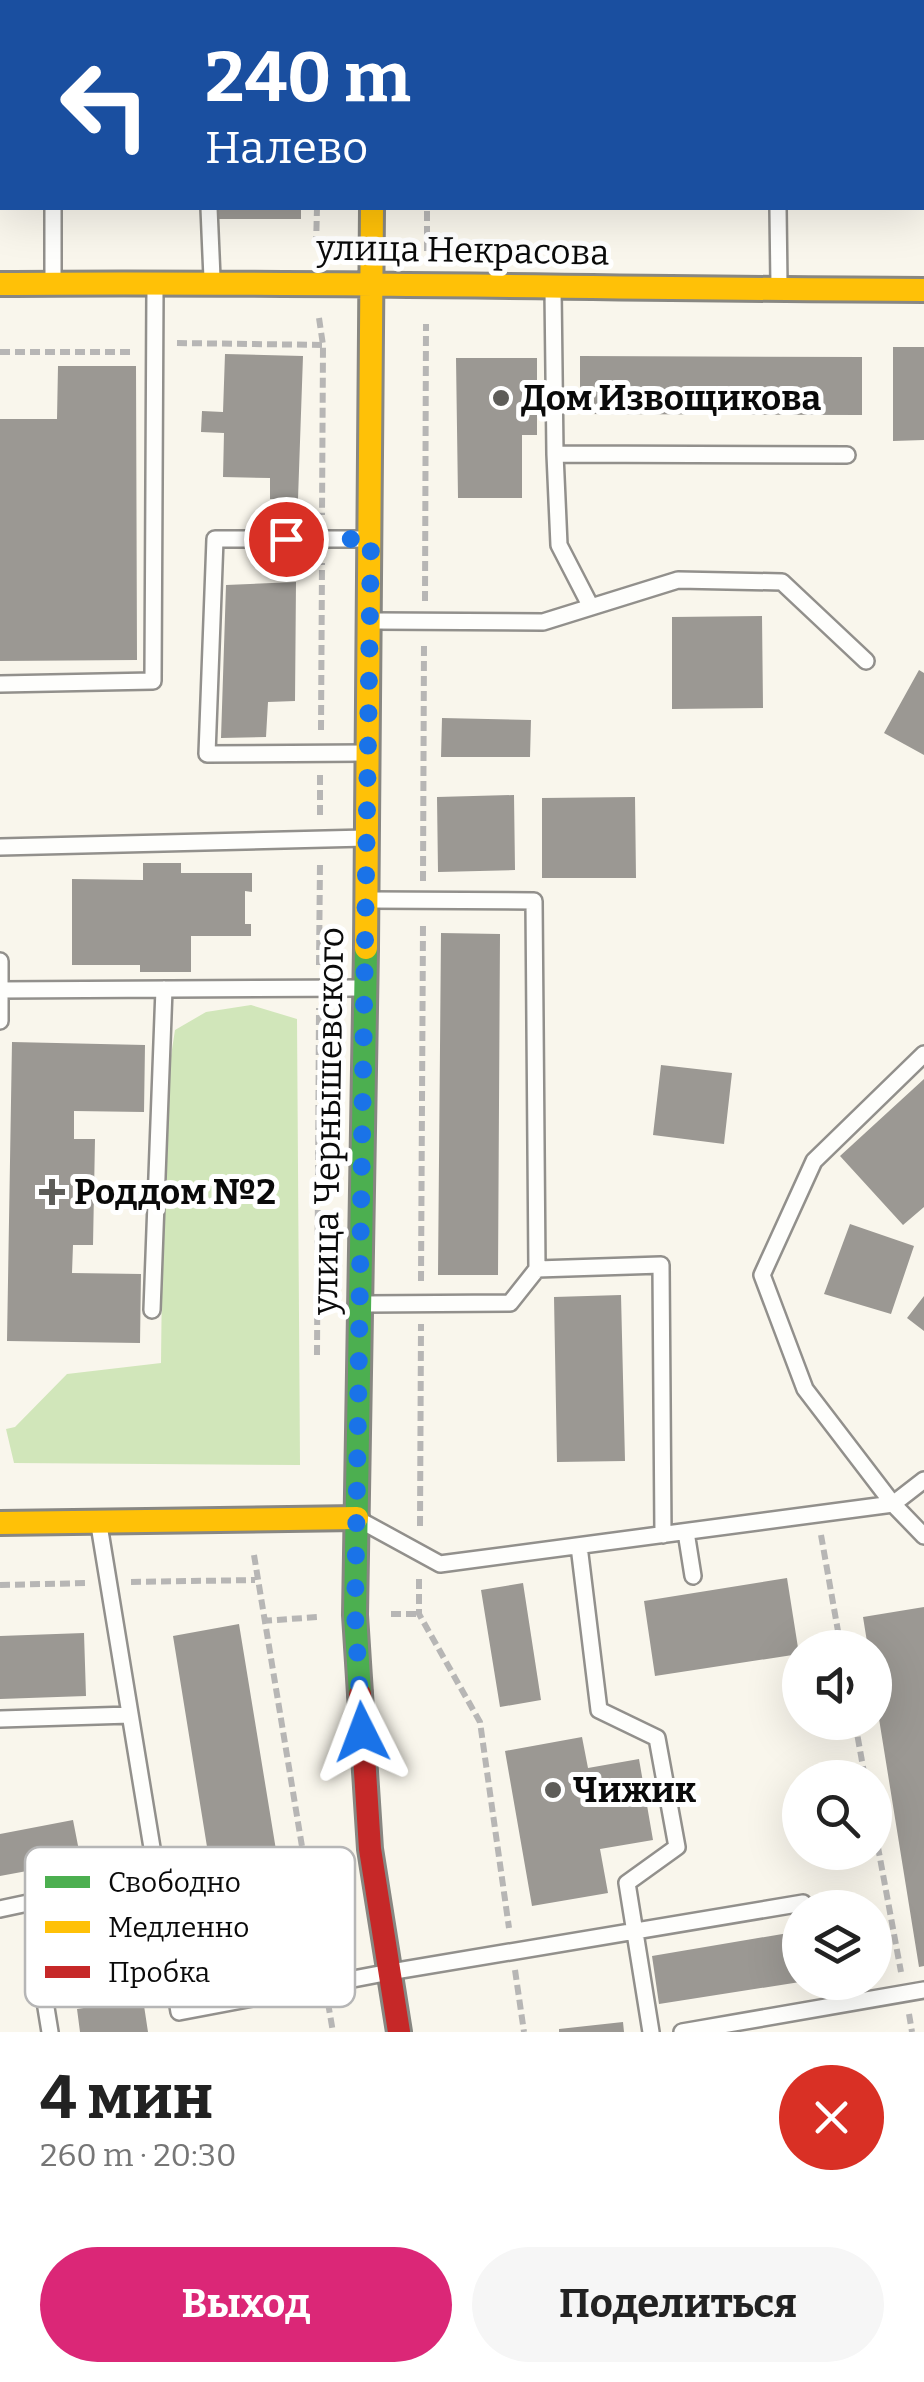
<!DOCTYPE html>
<html lang="ru">
<meta charset="utf-8">
<style>
body{margin:0;font-family:Bitter,serif;background:#f6f6f6;color:#222;height:100vh;display:flex;flex-direction:column;font-size:38px;white-space:nowrap}
*{box-sizing:border-box;margin:0}
p{font-size:32px;color:#767676}
.icon{flex:none;width:55px;height:55px;fill:none;stroke:currentColor;stroke-width:2;stroke-linecap:round;stroke-linejoin:round}
.map{position:relative;height:2032px;overflow:hidden}
.drawer{display:flex;flex-direction:column;background:#fff;flex:1}
.drawer>*{flex:none}
.banner{position:absolute;left:0px;top:0px;width:925px;height:210px;box-shadow:0 10px 40px #0002;background:#1a4fa0;color:#fff;overflow:hidden}
.buttons{position:absolute;left:782px;top:1630px;display:grid;gap:20px}
.buttons a{display:grid;place-items:center;width:110px;height:110px;border-radius:50%;background:#fff;box-shadow:0 10px 40px #0002;font-size:50px}
.pin{position:absolute;display:grid;place-items:center;width:85px;height:85px;color:#fff;margin:-42px;border:5px solid #fff;border-radius:50%;box-shadow:0 2px 10px #0007}
.me{position:absolute;width:110px;margin:-55px;rotate:357deg;stroke-linejoin:round;filter:drop-shadow(0 0 8px #0008)}
.turn{display:flex;align-items:center;gap:35px;height:210px;padding:0 40px;font-size:45px}
.turn .icon{width:130px;height:130px;stroke-width:2.5}
.turn b{display:block;font-size:70px;line-height:85px}
.round{display:grid;place-items:center;flex:none;width:105px;height:105px;border-radius:52px;background:#f6f6f6}
.head{display:flex;align-items:center;justify-content:space-between;height:170px;padding:0 40px}
h1{font-size:60px;font-weight:700;line-height:75px}
.primary-button{display:flex;gap:20px;margin-top:auto;padding:20px 40px}
.primary-button a{flex:1;height:115px;border-radius:60px;background:#db2777;color:#fff;font-size:40px;font-weight:700;line-height:115px;text-align:center}
.primary-button a+a{background:#f6f6f6;color:#222}
.map>svg:first-child{display:block}
</style>
<div class="map">
<svg width="924" height="2032" viewBox="0 0 924 2032">
<rect width="100%" height="100%" fill="#f9f6ec"/>
<!-- forest -->
<path fill="#d1e6ba" d="M251,1005L297,1019L300,1465L14,1463L6,1429L15,1427L67,1374L161,1363L164,1101L175,1030L206,1012Z"/>
<!-- building -->
<path fill="#9b9893" d="M218,208H301V219H218Z
M893,347H924V440L893,441Z
M225,354L303,356L298,499H270V478L223,477L224,433L201,432L202,411L223,412Z
M580,356L862,357V415L580,414Z
M456,358H537V435H522V498H458Z
M58,366H136L137,660L0,661V419H57Z
M296,582L295,701L268,702L266,737L221,738L226,585Z
M762,616L763,708L672,709V617Z
M919,670L924,673V755L884,733Z
M442,718L531,720L530,757H441Z
M514,795L515,870L438,872L437,797Z
M635,797L636,878H542V798Z
M143,863H181V873H252V892L245,891V924H251V936H191V972H140V965H72V879L143,880Z
M441,933L500,934L498,1275H438Z
M12,1042L145,1045L144,1112L74,1111V1139H95L93,1245H73L72,1273L141,1274L140,1343L7,1341Z
M661,1065L732,1073L724,1144L653,1135Z
M924,1079V1207L903,1225L840,1156Z
M850,1224L914,1246L891,1314L824,1294Z
M621,1295L625,1461L557,1462L554,1297Z
M924,1296V1331L907,1318Z
M787,1578L799,1654L655,1676L644,1601Z
M523,1583L541,1700L500,1707L481,1590Z
M924,1607V1966L919,1967L875,1694V1648H868L863,1617Z
M239,1624L295,1966L228,1977L173,1636Z
M84,1633L86,1696L0,1699V1636Z
M582,1737L588,1768L639,1759L653,1840L600,1849L608,1893L532,1906L505,1751Z
M73,1820L81,1861L0,1876V1834Z
M800,1931V1982L659,2004L652,1956Z
M143,1999L148,2032H80L77,2009Z
M623,2022L624,2032H559V2029Z"/>
<g fill="none" stroke-linecap="round" stroke-linejoin="round">
<!-- lane casing -->
<g stroke="#92908c" stroke-width="20">
<path id="lane" d="M146,2V0
M922,141H924
M0,178H2
M209,208L212,278
M778,208L779,285
M53,279V208
M553,290L555,454L847,455
M555,454L559,545L591,607
M375,621L543,622L678,580L782,582L866,661
M0,684L153,681L155,288
M366,753L207,754L215,539H367
M0,847L366,838
M370,900L534,901L537,1269
M0,961V1021
M0,990L361,988
M924,1054L814,1161L762,1275L805,1389L893,1504L924,1480
M367,1304L510,1303L537,1269L661,1265L663,1535
M152,1310L164,989
M365,1523L440,1564L893,1504L924,1536
M99,1525L179,2012L390,1972L803,1903
M686,1532L693,1576
M579,1546L599,1710L657,1738L677,1847L627,1883L651,2032
M0,1719L130,1715
M0,1909L89,1890
M50,2032L41,1977L170,1956
M682,2032L924,1990"/>
</g>
<!-- fast casing -->
<g stroke="#888782" stroke-width="28">
<path id="fast" d="M375,0V2
M360,1694L355,1615L366,948"/>
</g>
<!-- slow casing -->
<g stroke="#888782" stroke-width="28">
<path id="slow" d="M0,284C308,281 616,289 924,290
M366,948L372,208
M0,1523L357,1518"/>
</g>
<!-- jam casing -->
<g stroke="#888782" stroke-width="28">
<path id="jam" d="M360,1694L370,1849L399,2032"/>
</g>
<!-- path -->
<path stroke="#b7b6b5" stroke-width="6" stroke-dasharray="10 5" stroke-linecap="butt" d="M318,2V0
M430,2V0
M316,246L317,208
M427,251V208
M319,318L323,345L322,515
M177,343L325,345
M0,352H132
M425,601L426,324
M321,730L322,563
M320,815V773
M423,881L424,644
M319,965L320,863
M421,1281L423,924
M317,1355L319,1008
M420,1526L421,1324
M821,1535L841,1648
M254,1555L321,1962
M419,1579V1614L480,1722L509,1928
M131,1582L255,1580
M0,1585L89,1583
M391,1614H419
M262,1621L318,1617
M855,1722L865,1778
M875,1831L901,1972
M515,1970L524,2032
M328,2003L333,2032
M909,2014L912,2032"/>
<!-- lane -->
<use href="#lane" stroke="#fefefc" stroke-width="15"/>
<!-- fast -->
<use href="#fast" stroke="#4caf50" stroke-width="22"/>
<!-- slow -->
<use href="#slow" stroke="#ffc107" stroke-width="22"/>
<!-- jam -->
<use href="#jam" stroke="#c62828" stroke-width="22"/>
</g>
<g fill="none" stroke-linecap="round" stroke-linejoin="round">
<!-- route -->
<path stroke="#1a73e8" stroke-width="18" stroke-dasharray="0 32.4" d="M286,539H371L355,1614L362,1732"/>
</g>
<!-- markers -->
<g fill="#5e5d59" stroke="#fff" stroke-width="4">
<circle cx="501" cy="398" r="10"/>
<path d="M47 1177h10v10h10v10h-10v10h-10v-10h-10v-10h10z"/>
<circle cx="553" cy="1790" r="10"/>
</g>
<g text-anchor="middle" dominant-baseline="central" stroke-width="10" stroke-linejoin="round" paint-order="stroke">
<!-- street labels -->
<g font-size="35" fill="#0a0a0a" stroke="#fff">
<text transform="translate(463 250) rotate(1)">улица Некрасова</text>
<text transform="translate(328 1121) rotate(-89)">улица Чернышевского</text>
</g>
<!-- poi labels -->
<g font-size="35" font-weight="bold" fill="#0a0a0a" stroke="#fff" text-anchor="start">
<text x="521" y="398">Дом Извощикова</text>
<text x="74" y="1192">Роддом №2</text>
<text x="573" y="1790">Чижик</text>
</g>
</g>
<!-- legend -->
<rect x="25" y="1847" width="330" height="160" rx="15" fill="#fff" stroke="#b6b6b6" stroke-width="2.5"/>
<rect x="45" y="1876" width="45" height="12" fill="#4caf50"/>
<rect x="45" y="1921" width="45" height="12" fill="#ffc107"/>
<rect x="45" y="1966" width="45" height="12" fill="#c62828"/>
<g font-size="28" fill="#0a0a0a">
<text x="108" y="1892">Свободно</text>
<text x="108" y="1937">Медленно</text>
<text x="108" y="1982">Пробка</text>
</g>
</svg>
<div class="buttons">
<a><svg class="icon" aria-label="sound" viewBox="0 0 24 24"><path d="M4 9h4l5-4v14l-5-4H4zM17 9q2 3 0 6"/></svg></a>
<a><svg class="icon" aria-label="search" viewBox="0 0 24 24"><circle cx="10" cy="10" r="6"/><path d="M15 15l6 6"/></svg></a>
<a><svg class="icon" aria-label="layers" viewBox="0 0 24 24"><path d="M12 4l9 5-9 5-9-5zM3 14l9 5 9-5"/></svg></a>
</div>
<div class="pin" style="left:286px;top:539px;background:#d93025"><svg class="icon" aria-label="arrive" viewBox="0 0 24 24"><path d="M6 21V4h12l-3 4 3 4H6"/></svg></div>
<svg class="me" style="left:362px;top:1732px" viewBox="-20 -20 40 40"><path d="M0-17L14 15 0 8-14 15z" fill="#1a73e8" stroke="#fff" stroke-width="4"/></svg>
<div class="banner">
<div class="turn"><svg class="icon" aria-label="left" viewBox="0 0 24 24"><path d="M17 20v-9H6M10 6l-5 5 5 5"/></svg><div><b>240 m</b>Налево</div></div>
</div>
</div>
<section class="drawer">
<div class="head"><div><h1>4 мин</h1><p>260 m · 20:30</p></div><a class="round" style="background:#d93025;color:#fff"><svg class="icon" aria-label="close" viewBox="0 0 24 24"><path d="M6 6l12 12M18 6L6 18"/></svg></a></div>
<div class="primary-button"><a>Выход</a><a>Поделиться</a></div>
</section>
